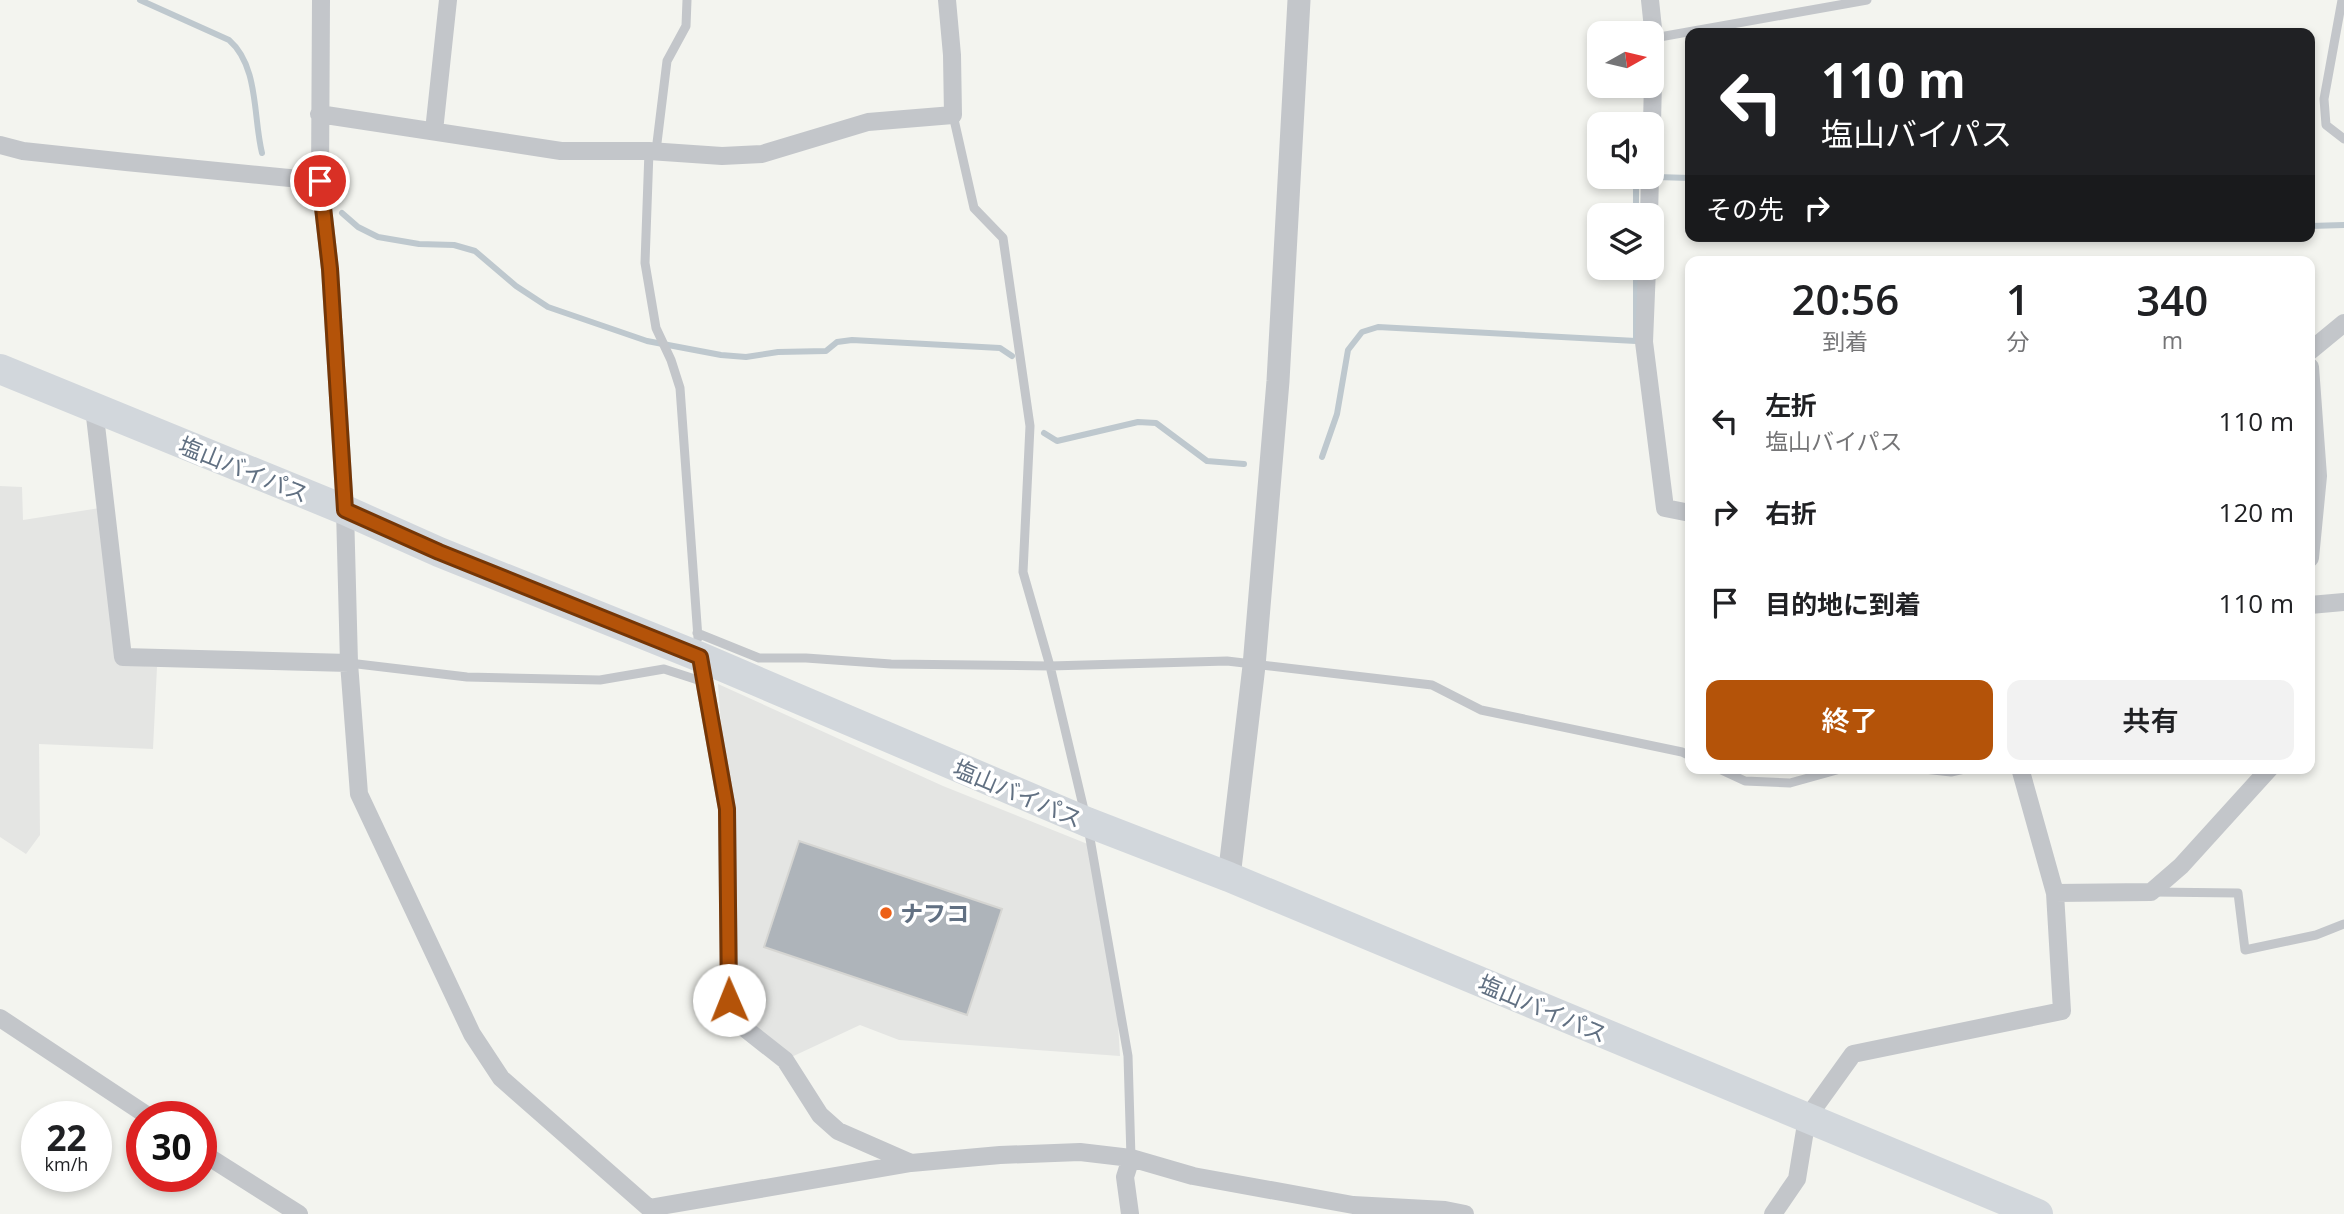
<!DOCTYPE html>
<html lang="ja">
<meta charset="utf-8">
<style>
body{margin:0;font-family:"Open Sans","Noto Sans JP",sans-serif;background:#f2f2f2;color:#202124;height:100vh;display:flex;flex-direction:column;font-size:26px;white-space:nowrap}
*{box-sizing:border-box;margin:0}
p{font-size:23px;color:#757577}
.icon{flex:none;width:38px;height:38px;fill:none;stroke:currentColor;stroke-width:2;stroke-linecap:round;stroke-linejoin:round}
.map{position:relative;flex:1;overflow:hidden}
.drawer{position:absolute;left:1685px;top:256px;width:630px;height:518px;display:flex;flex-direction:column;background:#fff;border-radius:14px;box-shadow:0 4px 10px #0003}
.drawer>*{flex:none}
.guide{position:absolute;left:1685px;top:28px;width:630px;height:214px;border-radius:14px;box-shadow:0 4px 10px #0003;background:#202124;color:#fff;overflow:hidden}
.needle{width:46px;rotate:82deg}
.buttons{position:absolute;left:1587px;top:21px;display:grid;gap:14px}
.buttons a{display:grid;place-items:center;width:77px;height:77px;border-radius:14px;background:#fff;box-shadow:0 4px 10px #0003;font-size:35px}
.speed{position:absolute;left:21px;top:1101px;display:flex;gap:14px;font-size:35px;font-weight:700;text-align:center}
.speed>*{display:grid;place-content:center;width:91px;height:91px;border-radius:50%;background:#fff;box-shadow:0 4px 10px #0003;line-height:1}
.speed small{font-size:18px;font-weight:400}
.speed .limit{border:10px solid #d22;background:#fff;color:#111}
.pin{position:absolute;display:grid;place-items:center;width:60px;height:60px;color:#fff;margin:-30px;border:4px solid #fff;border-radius:50%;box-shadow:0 2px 7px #0007}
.me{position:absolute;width:77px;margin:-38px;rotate:359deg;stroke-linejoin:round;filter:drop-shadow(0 0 5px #0008)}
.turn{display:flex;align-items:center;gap:24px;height:147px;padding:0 21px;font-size:32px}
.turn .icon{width:91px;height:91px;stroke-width:2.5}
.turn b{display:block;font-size:49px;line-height:60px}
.then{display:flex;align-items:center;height:66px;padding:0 21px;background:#0003;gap:14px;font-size:26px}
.eta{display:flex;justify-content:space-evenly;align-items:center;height:119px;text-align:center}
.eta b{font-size:42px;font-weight:600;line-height:49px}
.primary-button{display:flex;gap:14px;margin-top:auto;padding:14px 21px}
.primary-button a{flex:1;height:80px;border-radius:14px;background:#b45309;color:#fff;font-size:28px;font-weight:600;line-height:80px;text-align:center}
.primary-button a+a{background:#f2f2f2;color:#202124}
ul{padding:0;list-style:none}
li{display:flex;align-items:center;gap:21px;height:91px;padding:0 21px}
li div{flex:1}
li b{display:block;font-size:26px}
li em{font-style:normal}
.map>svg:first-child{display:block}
</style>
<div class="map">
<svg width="2344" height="1214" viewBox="0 0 2344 1214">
<rect width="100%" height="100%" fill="#f3f4ef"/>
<!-- built -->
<path fill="#e4e5e3" d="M0,486L22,487L23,520L100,508L118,664L157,667L153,749L39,744L40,835L26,854L0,837Z
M718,684L943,786L1090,845L1115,974L1120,1056L899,1040L860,1025L785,1060L738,1023L727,809Z"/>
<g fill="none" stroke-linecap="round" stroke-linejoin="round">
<!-- stream -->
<path stroke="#bec8ce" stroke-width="6" d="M140,0L229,40C259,66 253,117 262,153
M1656,177L1690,178
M342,213L358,227L378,237L419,244L454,245L475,251L516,286L548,307L647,341L721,355L746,357L778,352L826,351L837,342L852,340L1000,348L1012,356
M1636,215V178
M2310,226L2344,225
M1044,433L1057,441L1138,422L1156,423L1207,461L1244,464
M1322,457L1337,414L1348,350L1362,332L1378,327L1636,341V268"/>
</g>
<!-- building -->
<path fill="#aeb4ba" stroke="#d5d5d2" stroke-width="2" d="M799,841L1002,909L967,1015L764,947Z"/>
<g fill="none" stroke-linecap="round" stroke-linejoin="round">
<!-- service -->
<path stroke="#c3c6ca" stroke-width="9" d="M2342,0L2324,99L2326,125L2344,139
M1654,38L1867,0
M953,115L974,208L1003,238L1030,426L1023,572L1050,666L1085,814
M649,151L645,263L656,328L671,360L680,388L698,638
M656,151L667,61L686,26L687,0
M697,633L759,658H806L891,664L1050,666L1227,661L1432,685L1481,710L1682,752L1690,756
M349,663L467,677L600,680L664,669L704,682
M1717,768L1745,781L1790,783L1844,768
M1915,768L1951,772L1969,768
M1088,827L1128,1056L1131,1158
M2153,892L2238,893L2245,950L2316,935L2344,924"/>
<!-- minor -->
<path stroke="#c3c6ca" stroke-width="18" d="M321,0L320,181L330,269L345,510L349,663L359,794L472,1034L501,1078L649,1208
M1650,0L1654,38L1652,124
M319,114L561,151H649L722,156L762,154L868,122L953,115L952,55L947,0
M434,131L448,0
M0,145L23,151L126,162L320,181
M1649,215L1650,177
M1647,268L1644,342L1665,508L1690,513
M2310,351L2344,323
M2310,367L2318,476L2310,558
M94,408L123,657L349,663
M2310,605L2344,602
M700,657L727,809L729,1001L738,1023L785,1060L820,1115L838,1131L911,1163
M2055,893L2151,892L2181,866L2270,768
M0,1018L148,1116
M201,1152L299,1214
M649,1208L911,1163L1000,1155L1080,1152L1131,1158L1193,1176L1353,1205L1445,1210L1465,1214
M1130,1214L1125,1177L1131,1158
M1773,1214L1797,1179L1807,1118L1853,1054L2062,1011L2055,893L2020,768"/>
<!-- tertiary -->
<path stroke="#c3c6ca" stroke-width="23" d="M1229,877L1254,666L1278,381L1299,0"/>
<!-- trunk -->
<path stroke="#d2d7dc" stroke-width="30" d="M0,369L345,510L439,552L700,657L1087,822L1229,877L2038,1214"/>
</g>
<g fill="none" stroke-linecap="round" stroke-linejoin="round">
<!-- route casing -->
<g stroke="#753606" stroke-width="18">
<path id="route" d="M320,181L330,269L345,510L439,552L700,657L727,809L729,1000"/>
</g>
<!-- route -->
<use href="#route" stroke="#b45309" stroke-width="12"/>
</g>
<!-- markers -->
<circle fill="#ed6017" stroke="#fff" stroke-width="2.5" cx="886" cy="913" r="7"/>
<g text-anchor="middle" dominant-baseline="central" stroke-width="7" stroke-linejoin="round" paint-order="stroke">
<!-- street labels -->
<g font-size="23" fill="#617082" stroke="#fff">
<text transform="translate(244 469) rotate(22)">塩山バイパス</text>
<text transform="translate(1018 793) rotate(23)">塩山バイパス</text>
<text transform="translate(1543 1008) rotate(23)">塩山バイパス</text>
</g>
<!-- poi labels -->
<g font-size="23" font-weight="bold" fill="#617082" stroke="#fff" text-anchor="start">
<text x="900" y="913">ナフコ</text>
</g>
</g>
</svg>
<div class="buttons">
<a><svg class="needle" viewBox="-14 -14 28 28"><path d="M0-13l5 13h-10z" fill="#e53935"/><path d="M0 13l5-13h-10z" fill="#757577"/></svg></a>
<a><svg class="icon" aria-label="sound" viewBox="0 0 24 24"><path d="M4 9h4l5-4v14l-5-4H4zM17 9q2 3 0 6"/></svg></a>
<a><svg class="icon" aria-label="layers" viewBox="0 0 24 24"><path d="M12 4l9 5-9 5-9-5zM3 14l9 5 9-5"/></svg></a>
</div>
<div class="speed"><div>22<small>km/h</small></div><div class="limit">30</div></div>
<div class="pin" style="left:320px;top:181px;background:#d93025"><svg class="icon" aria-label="arrive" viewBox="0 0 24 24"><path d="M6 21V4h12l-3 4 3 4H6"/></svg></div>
<svg class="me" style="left:729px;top:1000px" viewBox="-20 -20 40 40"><circle r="19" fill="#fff"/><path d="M0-13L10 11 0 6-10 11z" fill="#b45309"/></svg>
<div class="guide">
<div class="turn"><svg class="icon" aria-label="left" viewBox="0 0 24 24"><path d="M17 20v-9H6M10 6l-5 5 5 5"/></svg><div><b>110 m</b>塩山バイパス</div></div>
<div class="then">その先<svg class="icon" aria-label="right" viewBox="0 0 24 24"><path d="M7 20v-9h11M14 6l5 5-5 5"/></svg></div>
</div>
<section class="drawer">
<div class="eta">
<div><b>20:56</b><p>到着</p></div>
<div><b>1</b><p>分</p></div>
<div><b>340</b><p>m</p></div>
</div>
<ul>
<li><svg class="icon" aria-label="left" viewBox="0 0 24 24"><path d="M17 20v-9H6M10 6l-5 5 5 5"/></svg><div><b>左折</b><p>塩山バイパス</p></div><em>110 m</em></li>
<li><svg class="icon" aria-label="right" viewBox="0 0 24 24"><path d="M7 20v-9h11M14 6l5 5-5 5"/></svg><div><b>右折</b></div><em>120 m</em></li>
<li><svg class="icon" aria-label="arrive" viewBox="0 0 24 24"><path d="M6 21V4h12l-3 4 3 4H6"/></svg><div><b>目的地に到着</b></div><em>110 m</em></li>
</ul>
<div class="primary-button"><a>終了</a><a>共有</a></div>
</section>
</div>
